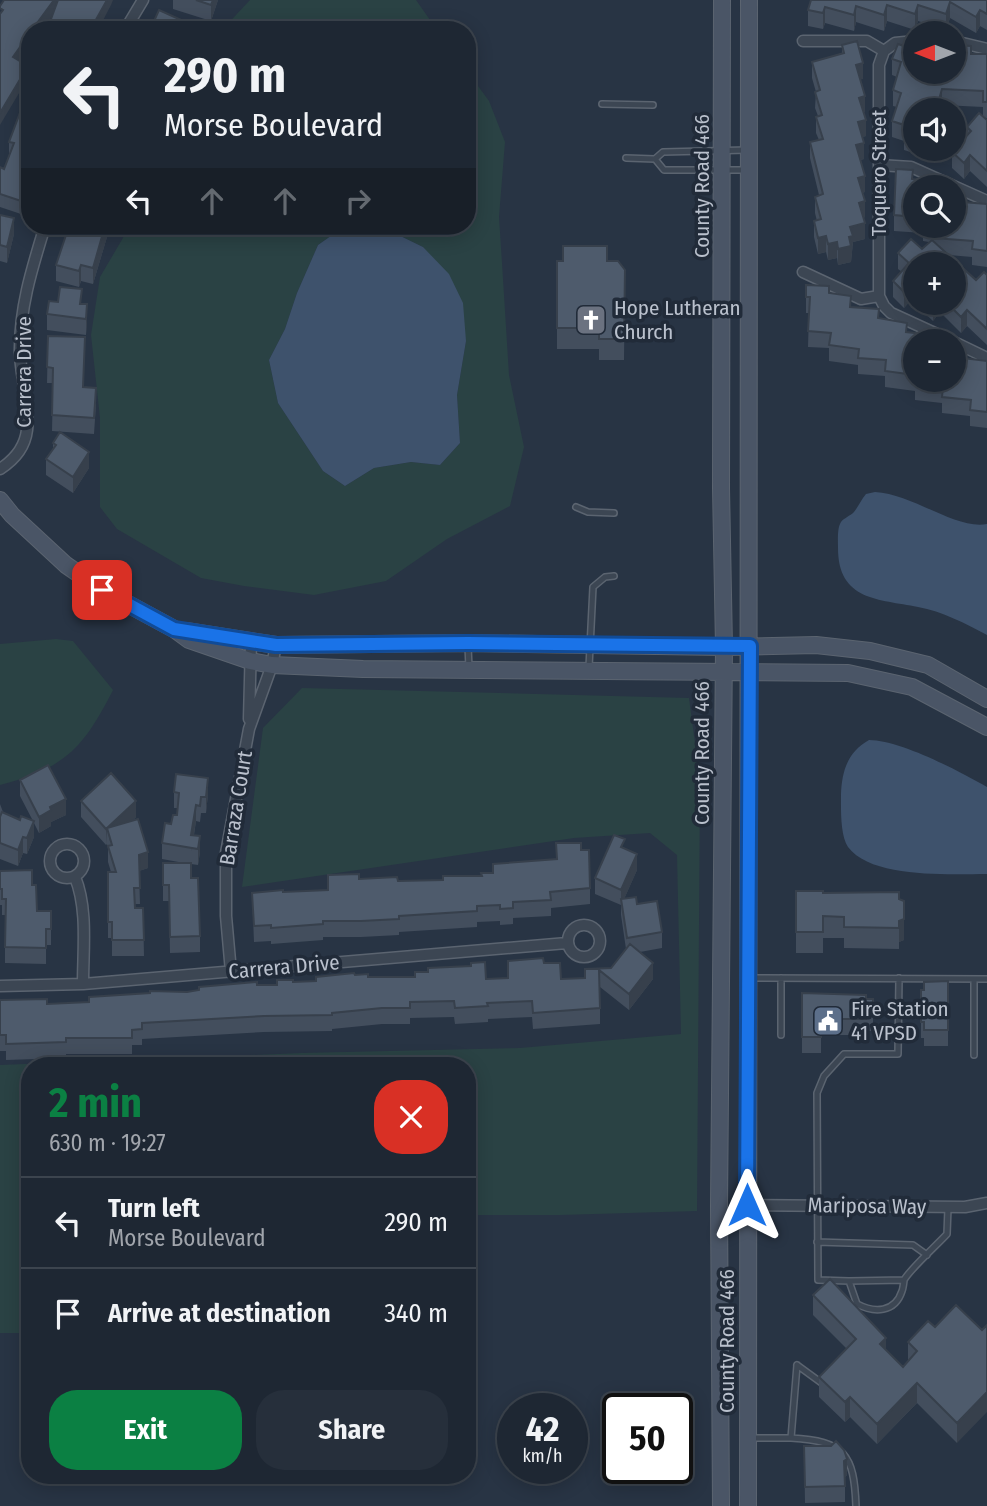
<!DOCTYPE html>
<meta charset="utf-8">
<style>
body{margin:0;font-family:"Fira Sans Condensed",sans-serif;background:#262f3b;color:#f1f3f6;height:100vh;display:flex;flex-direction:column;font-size:26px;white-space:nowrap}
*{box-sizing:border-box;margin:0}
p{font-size:23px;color:#a1a5ac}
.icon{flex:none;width:38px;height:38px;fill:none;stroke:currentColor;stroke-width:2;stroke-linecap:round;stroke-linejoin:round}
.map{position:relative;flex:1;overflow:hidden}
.side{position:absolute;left:21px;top:1057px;width:455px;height:427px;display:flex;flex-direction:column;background:#1e2733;border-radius:28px;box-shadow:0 4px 18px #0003,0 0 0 2px #3c444e}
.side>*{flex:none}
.banner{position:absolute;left:21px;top:21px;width:455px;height:214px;border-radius:28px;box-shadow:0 4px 18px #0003,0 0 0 2px #3c444e;background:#1e2733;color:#f1f3f6;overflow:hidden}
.needle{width:46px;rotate:270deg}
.controls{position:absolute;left:903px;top:21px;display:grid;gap:14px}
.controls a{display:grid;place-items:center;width:63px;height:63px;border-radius:50%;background:#1e2733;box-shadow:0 4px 18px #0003,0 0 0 2px #3c444e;font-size:35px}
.speed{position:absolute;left:497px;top:1393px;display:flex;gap:14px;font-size:35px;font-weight:700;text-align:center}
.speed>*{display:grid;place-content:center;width:91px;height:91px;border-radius:50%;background:#1e2733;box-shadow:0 4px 18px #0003,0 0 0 2px #3c444e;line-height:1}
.speed small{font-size:18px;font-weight:400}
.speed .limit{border:4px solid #111;border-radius:10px;background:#fff;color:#111}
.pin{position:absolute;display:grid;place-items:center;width:60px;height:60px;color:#fff;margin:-30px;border-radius:14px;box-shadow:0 4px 10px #0006}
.me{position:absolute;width:77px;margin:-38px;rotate:0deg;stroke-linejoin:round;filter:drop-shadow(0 0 5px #0008)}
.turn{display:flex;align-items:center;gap:24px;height:147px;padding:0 28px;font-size:32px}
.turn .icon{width:91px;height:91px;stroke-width:2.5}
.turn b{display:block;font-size:49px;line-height:60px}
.lanes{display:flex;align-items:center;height:66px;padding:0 28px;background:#0003;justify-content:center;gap:35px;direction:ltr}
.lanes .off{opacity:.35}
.round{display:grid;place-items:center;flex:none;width:74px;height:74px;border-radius:28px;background:#262f3b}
.summary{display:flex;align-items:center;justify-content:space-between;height:119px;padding:0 28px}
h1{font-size:42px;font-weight:700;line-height:52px;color:#0b8043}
.button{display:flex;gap:14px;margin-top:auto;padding:14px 28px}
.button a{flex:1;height:80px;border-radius:28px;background:#0b8043;color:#fff;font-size:28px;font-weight:700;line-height:80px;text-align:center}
.button a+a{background:#262f3b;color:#f1f3f6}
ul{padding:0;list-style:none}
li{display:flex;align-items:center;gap:21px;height:91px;padding:0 28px;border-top:2px solid #3c444e}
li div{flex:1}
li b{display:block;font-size:26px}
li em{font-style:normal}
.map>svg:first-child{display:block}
</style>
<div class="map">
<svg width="987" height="1506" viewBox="0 0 987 1506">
<rect width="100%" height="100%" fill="#283444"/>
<!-- green -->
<path fill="#2a4244" d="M250,0H416L437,30H222Z
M467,71L489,101L505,142L499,217L502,263L509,375L524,447L510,506L447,539L386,581L314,595L244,586L201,578L117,529L100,507V418L91,335L100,277L130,226H345L318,245L297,293L285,329L269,360L278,403L323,471L345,486L374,468L411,462L440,465L460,443L457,395L466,341L423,247L380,226H467Z
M56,639L73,641L113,690C83,749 65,768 0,785V644Z
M302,688L689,698L700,781L697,1211L560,1215H467V1066H30V1333H0V1065L302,1053L520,1048L681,1034L677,855L650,833L574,838L242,887L263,728Z"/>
<!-- water -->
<path fill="#3e526c" d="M345,226H380L423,247L449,274L463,303L466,341L457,395L460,443L440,465L411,462L374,468L345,486L323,471L278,403L269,360L285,329L297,293L318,245Z
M875,492C913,494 956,530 987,524V635C966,624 942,611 918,607C879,599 838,601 838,548C838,541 837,528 841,522C844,518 850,516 854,512C858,507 861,500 866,494Z
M869,740C900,740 959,771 987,787V874C951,874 872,879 848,847C840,835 841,808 841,794C842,770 848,752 869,740Z"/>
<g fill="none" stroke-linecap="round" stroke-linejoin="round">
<!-- lane casing -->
<g stroke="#5b6470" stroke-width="8">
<path id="lane" d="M602,104L653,105
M626,158L655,159L663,152L747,150
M655,159L664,170H748
M576,507L588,512L614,513
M468,646L469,668
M589,667L593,587L605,577L614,576
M750,978L987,979
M781,978V1035
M899,978L898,1054H844L824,1076L817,1093L818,1280L849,1281L857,1304C874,1313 895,1313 902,1291C903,1289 904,1281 904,1280C911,1268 936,1246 947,1234L948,1208
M974,979V1055
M817,1242L913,1245L927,1255
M849,1281L904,1280
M797,1365L791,1438C845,1441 854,1454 856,1506
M797,1365L823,1384
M752,1438H791"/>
</g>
<!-- street casing -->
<g stroke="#5b6470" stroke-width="13">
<path id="street" d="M125,30L143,0
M803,41H867L884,51L895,43L915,41
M954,41L987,49
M879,165L911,167L987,201
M803,272L861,299L879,296L884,306L891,313L952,341
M879,296V65L884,51
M954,342L987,358
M0,469C14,460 25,447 27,430C30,406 21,379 20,354C19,309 32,268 45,226
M249,719L251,642
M50 861a17 17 0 1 1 34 0a17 17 0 1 1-34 0Z
M75,877C88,909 83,949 83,984
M568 941a16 16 0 1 1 32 0a16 16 0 1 1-32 0Z
M231,972L226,916V853L249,729L272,665L276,645
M0,986L83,984L567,943
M747,1205L965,1207L987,1203"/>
</g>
<!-- secondary casing -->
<g stroke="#5b6470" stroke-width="18">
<path id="secondary" d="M0,500L12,515L66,565L102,590L174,629L189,640L250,661L272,665L363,669L848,673L912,687L987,727
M186,631L276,645L468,643L724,647L816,645L870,651L928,665L987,699
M721,1506L719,1206L724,647L721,488L722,0
M748,1506L749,0"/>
</g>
<!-- lane -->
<use href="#lane" stroke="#3c4653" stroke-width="5"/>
<!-- street -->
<use href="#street" stroke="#3c4653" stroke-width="10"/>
<!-- secondary -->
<use href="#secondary" stroke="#4a5566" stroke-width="16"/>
</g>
<!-- wall -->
<path fill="#434e5d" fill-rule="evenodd" d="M173,0H218L211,21L173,9Z
M811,0H987V30L980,26L976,33L950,18L946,30L918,21L915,30L887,21L884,31L856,22L854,31L825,23L823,29L808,26V10Z
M842,45L863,79H860L865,112H864L866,136L862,137L864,159L860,160L865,192L862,193L865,217L863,218L865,239L853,242L851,262L838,265L837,258L828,260L826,252L818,254L814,237V221H817L815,213V197L819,195L810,158V142L819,140L816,133V117L818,116L815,108L816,92L812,78V62L842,53Z
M971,54H987V118H985L987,120V187L970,171L964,179L952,168V152L967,136V127L983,116V107L942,105L941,110H915V149H935L932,159L904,150V141L892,137V121L897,107L893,106V90L897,77L892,75V59L954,72Z
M30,86L29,190L21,214L0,207V167L4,169L9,155V142Z
M913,179L920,186L944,187H915V226H954L963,202L987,204V267L972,265V257L949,255L976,280L987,275V345L967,326L961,333L940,312L933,321L911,300L904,308L893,297V281L902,272L898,269V253L922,249L929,242L923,241V233L894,231V215ZM915,264L954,303H915Z
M0,215L14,234L7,263L0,261Z
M107,230V237L93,284L81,281L79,287L56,281V265Z
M557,261H607L625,270L624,360H599V349H557Z
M829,293L851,307L907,332L935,341H915L963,358L987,361V428L970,426V416L942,413V403L915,400V391L885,387V376L858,374V365L829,361V348L808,347L809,313H806V297Z
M82,304L87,320L86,335L47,330V314Z
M48,336L96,404L94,434L52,431L53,383H47Z
M53,443L89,468L73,493L46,475V459L53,450Z
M20,780L66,815L51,822V826L39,833L34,823V837L27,854L23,853L18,866L0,859V804L3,812L20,820L33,821L20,796Z
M174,792L208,794L206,813H201L200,822L196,821L194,835L200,852L198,865L191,864V878L200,936V952L170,953L169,901H163V863H184L162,859V843L177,815V808H174Z
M81,801L136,817L131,822L148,868L139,871L140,904H135V908H143L144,956H112V938H108V872H111L108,862V849L107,844L106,845L81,817Z
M625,849L637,870L624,899L637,904L662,932V948L640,952L653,979L629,1010L600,987V1024L533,1029L532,1017L488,1019V1022L455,1024L454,1017L410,1018V1024H382L332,1029V1031L264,1032L142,1039V1045H132V1054H66V1058L6,1060V1051H0V1000L47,1004L89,1002L257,985H277L293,982L316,981L355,975L368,977L486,979L508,978V961L544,963L561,979L585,978V969L611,968L626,949L621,915V905L595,894V878Z
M581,850L590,888V904L551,908V916L513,918V924L500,925V921L477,922V927L399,932V935L361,937H323V940L271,944V941L254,942L252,893L328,890V875L359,879L398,881L443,880L482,876L556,859Z
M0,871L32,885L37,911H51V945H46V964L5,963V915H2V905H0Z
M796,891L899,899L904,922V940L899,942V949L844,948V938H823V953H796Z
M948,981V1046H924V1038H921V990H924Z
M802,993L873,999V1031H866V1035H821V1053H802Z
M813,1295L886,1351L903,1367L908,1361V1342L935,1327L982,1330L957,1443L917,1403L877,1444L850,1417L845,1422L819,1397V1377L847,1349L813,1315Z
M804,1446L847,1475L845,1477V1502L805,1503Z"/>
<!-- shaded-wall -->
<path fill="#37404c" d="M54,0H61V4L42,30H32Z
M107,0H113L111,5L98,30H89Z
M213,0H218L211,21V5Z
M950,2V18L946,30V14Z
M887,5V21L884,31V15Z
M918,5V21L915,30V14Z
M856,6V22L854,31V15Z
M825,7V23L823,29V13Z
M980,10V26L976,33V17Z
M30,33V46L13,69V57Z
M863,63V79L856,81V65Z
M28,66V78L0,125V113Z
M942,89V105L941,110H936Z
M865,96V112L859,114V98Z
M866,120V136L858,138V122Z
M864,143V159L856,161V145Z
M932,149H935L932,159Z
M970,155V171L964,179V163Z
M30,165L29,190L21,214V201L26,176Z
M865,176V192L858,194V178Z
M865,201V217L859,219V203Z
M14,218V234L7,263V247Z
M865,223V239L853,242L851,262L838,265V249L850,227Z
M104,226H108L107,237L93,284V268Z
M826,236V252L818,254V238Z
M837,242V258L828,260V244Z
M81,265V281L79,287V271Z
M911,284V300L904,308V292Z
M934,303H940V312L933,321V305Z
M87,304V320L86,335V319Z
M967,310V326L961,333V317Z
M89,452V468L73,493V477Z
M208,778V794L206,813V797Z
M66,799V815L51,822V826L39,833V817L50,807Z
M136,801V817L110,841L107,828L106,845V829Z
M196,805V821L191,851V835Z
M34,821V837L27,854V838Z
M200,836V852L198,865V849Z
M23,837V853L18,866V850Z
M148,852V868L139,871V855Z
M637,854V870L621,906V890Z
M904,901V940L899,942V921Z
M653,963V979L629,1010V994Z
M886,1338V1357L880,1344Z
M917,1383V1403L877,1444V1424Z
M987,1392V1412L957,1443V1423Z
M850,1397V1417L845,1422V1402Z
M847,1459V1475L844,1477V1461Z"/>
<!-- building -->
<path fill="#4e5b6c" stroke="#37404c" stroke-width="2" d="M4,0H54L32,30H30V33L13,57L28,66L0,113V14L3,10L0,8V6Z
M58,0H107L93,25L89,30H47Z
M196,0H213L211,5Z
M811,0H987V14L980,10L976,17L950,2L946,14L918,5L915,14L887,5L884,15L856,6L854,15L825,7L823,13L808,10Z
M159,10L190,24L187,30H150Z
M857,41L863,63L856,65L865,96L859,98L866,120L858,122L864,143L856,145L865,176L858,178L865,201L859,203L865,223L850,227L853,236L849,237L851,246L838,249L837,242L828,244L826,236L818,238L814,221L821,219L815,197L823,194L810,142L823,139L816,117L822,115L815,92L820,90L812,62L844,53L842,45Z
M898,44L915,50V72H954V45L971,46V54H987V102H983V91L942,89L936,110H915V138L904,135L907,126L892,121L901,93L893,90L901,62L892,59Z
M30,86V165L26,176L29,177L21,201L0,194V167L4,169L14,143L9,142Z
M979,113L987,120V171L970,155L964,163L952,152L971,131L967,127Z
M896,169L913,170L912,179L920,180L918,187H915V217L894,215Z
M925,181L944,183L943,187H919Z
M954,191L963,192V202L987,204V251L972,249L973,241L933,238L943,228L925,226H954Z
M0,215L14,218L7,247L0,245Z
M69,226H105L93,268L81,265L79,271L56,265Z
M911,239L922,249L932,240L976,280L984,272L987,275V329L967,310L961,317L947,303H954V264H915V288L911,284L904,292L893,281L909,263L898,253Z
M563,246H607V261H618L625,270L624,339H599V328H557V261H563Z
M806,285L829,286V293L851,296L850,307L879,309L878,318L907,323L906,332L935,335V341H915V375L885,371L886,360L858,358L859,349L829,345L831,333L808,331L810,297H806Z
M60,287L82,289L80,304H87L86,319L47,314L49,301L58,302Z
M48,336L85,337L83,387L96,388L94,418L52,415L53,368L47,367Z
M954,349L963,350L962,358L987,361V412L970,410L971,400L942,397L943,387L915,384V377V380H954Z
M60,432L89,452L73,477L46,459L56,445L53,443Z
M48,765L66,799L50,807L51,810L39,817L20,780Z
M111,773L136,801L106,829L81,801Z
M176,774L208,778L206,797H201L200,806L196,805L191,835L200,836L198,849L162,843L165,823L171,824L173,815H177L179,793L174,792Z
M2,812L20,820L21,816L34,821L27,838L23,837L18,850L0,843V817Z
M138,819L148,852L139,855L140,888H134L135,908H143L144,940H112V922H108V872H116L108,846L112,845L107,828Z
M614,835L625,839L621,847L637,854L621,890L595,878Z
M556,843H581V850H589L590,888L550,892L551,900L513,902V908L500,909V905L477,906V911L399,916V919L361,921H323V924L271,928V925L254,926L252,893L283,890V892L328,890V875L359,874V879L397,877L398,881L443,880V876H482L481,873H493V864L557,859Z
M163,863H191V878H198L200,936L170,937L169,885H163Z
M32,870V885H36L37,911H51V929H46V948L5,947L6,899H2V889H0V871Z
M796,891H823V893L899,892V899L904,901V919L899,921V928L844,927V917L823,916V932H796Z
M636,897L637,904L657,901L662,932L627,938L621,899Z
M630,944L653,963L629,994L599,970L600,1008L533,1013L532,1001L487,1003L488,1006L455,1008L454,1001L410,1002V1008H382L332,1013V1015L264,1016L142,1023V1029L132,1030V1038H66V1042L6,1044V1035H0V1000L47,999V1004L89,1002V997L150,993V991L187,992L199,990V987L257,982V985H277V980H293V982L316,981V977L354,973L355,975L368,974V977H415V972H428V968L471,966V963L485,962L486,979L508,978V961L543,958L544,963H560L561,979L585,978V969L611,968Z
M948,981V1030H924V1022H921V990H924V982Z
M802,993L866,995V999H873V1015H866V1019H821V1037H802Z
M830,1279L886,1338L880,1344L903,1367L917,1351L908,1342L928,1321L935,1327L956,1305L982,1330L987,1325V1392L957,1423L917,1383L877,1424L850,1397L845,1402L819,1377L856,1339L813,1295Z
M836,1441L844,1450L847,1459L844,1461L845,1486L805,1487L804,1446H831Z"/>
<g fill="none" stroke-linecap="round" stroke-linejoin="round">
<!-- route casing -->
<g stroke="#114b97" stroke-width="18">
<path id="route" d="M102,590L174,629L276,645L468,643L750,646L747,1205"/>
</g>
<!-- route -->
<use href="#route" stroke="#1a73e8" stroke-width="12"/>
</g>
<!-- icons -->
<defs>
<g id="church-square" transform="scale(1.575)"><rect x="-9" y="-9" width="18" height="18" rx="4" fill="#6b7280" stroke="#212b39"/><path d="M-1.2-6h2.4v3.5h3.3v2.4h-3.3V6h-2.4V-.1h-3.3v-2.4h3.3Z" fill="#fff"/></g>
<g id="civic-square" transform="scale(1.575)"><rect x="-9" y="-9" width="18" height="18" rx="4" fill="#5c6f8a" stroke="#212b39"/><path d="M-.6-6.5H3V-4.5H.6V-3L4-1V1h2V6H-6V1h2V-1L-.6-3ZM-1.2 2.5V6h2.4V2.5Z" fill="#fff"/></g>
</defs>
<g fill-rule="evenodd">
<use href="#church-square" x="591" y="320"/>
<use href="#civic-square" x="828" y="1021"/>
</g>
<g text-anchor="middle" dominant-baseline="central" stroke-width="7" stroke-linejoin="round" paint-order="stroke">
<!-- street labels -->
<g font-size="21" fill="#bac1cd" stroke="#212b39">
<text transform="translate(879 173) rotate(-90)">Toquero Street</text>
<text transform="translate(702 186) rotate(-90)">County Road 466</text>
<text transform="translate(24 372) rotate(-90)">Carrera Drive</text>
<text transform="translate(702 753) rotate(-90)">County Road 466</text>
<text transform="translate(236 808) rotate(-81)">Barraza Court</text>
<text transform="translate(284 967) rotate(-5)">Carrera Drive</text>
<text transform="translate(867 1206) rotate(1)">Mariposa Way</text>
<text transform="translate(727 1341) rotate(-90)">County Road 466</text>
</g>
<!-- poi labels -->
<g font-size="21" fill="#bac1cd" stroke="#212b39" text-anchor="start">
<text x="614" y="308">Hope Lutheran<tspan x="614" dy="24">Church</tspan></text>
<text x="851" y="1009">Fire Station<tspan x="851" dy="24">41 VPSD</tspan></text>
</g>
</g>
</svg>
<div class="controls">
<a><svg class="needle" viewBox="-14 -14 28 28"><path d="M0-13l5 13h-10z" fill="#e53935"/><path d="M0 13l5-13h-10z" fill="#a1a5ac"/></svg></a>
<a><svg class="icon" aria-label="sound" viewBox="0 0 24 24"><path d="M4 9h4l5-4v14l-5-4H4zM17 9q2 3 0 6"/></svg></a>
<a><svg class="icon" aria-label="search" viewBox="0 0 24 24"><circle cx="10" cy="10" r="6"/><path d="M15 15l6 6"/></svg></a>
<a>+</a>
<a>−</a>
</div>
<div class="speed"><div>42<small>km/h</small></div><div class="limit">50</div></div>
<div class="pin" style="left:102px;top:590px;background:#d93025"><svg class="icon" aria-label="arrive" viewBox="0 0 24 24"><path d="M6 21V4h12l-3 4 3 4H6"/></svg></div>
<svg class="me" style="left:747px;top:1205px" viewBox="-20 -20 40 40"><path d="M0-17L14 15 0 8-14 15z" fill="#1a73e8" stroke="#fff" stroke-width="4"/></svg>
<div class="banner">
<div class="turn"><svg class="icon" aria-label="left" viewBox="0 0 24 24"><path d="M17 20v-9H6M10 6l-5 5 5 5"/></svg><div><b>290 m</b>Morse Boulevard</div></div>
<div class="lanes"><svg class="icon" aria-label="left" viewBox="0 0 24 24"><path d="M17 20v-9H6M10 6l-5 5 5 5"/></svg><svg class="icon off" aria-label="ahead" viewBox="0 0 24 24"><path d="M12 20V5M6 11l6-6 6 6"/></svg><svg class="icon off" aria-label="ahead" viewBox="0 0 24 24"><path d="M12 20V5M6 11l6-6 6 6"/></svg><svg class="icon off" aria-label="right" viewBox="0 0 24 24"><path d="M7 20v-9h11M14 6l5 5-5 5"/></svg></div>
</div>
<section class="side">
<div class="summary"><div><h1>2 min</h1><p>630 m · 19:27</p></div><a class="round" style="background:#d93025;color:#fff"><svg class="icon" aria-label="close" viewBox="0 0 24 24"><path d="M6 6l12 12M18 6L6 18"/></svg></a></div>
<ul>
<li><svg class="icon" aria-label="left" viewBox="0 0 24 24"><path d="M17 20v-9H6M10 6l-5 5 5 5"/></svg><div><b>Turn left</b><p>Morse Boulevard</p></div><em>290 m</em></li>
<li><svg class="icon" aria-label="arrive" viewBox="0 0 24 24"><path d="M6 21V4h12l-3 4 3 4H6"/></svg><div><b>Arrive at destination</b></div><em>340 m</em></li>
</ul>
<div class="button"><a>Exit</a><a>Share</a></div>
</section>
</div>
